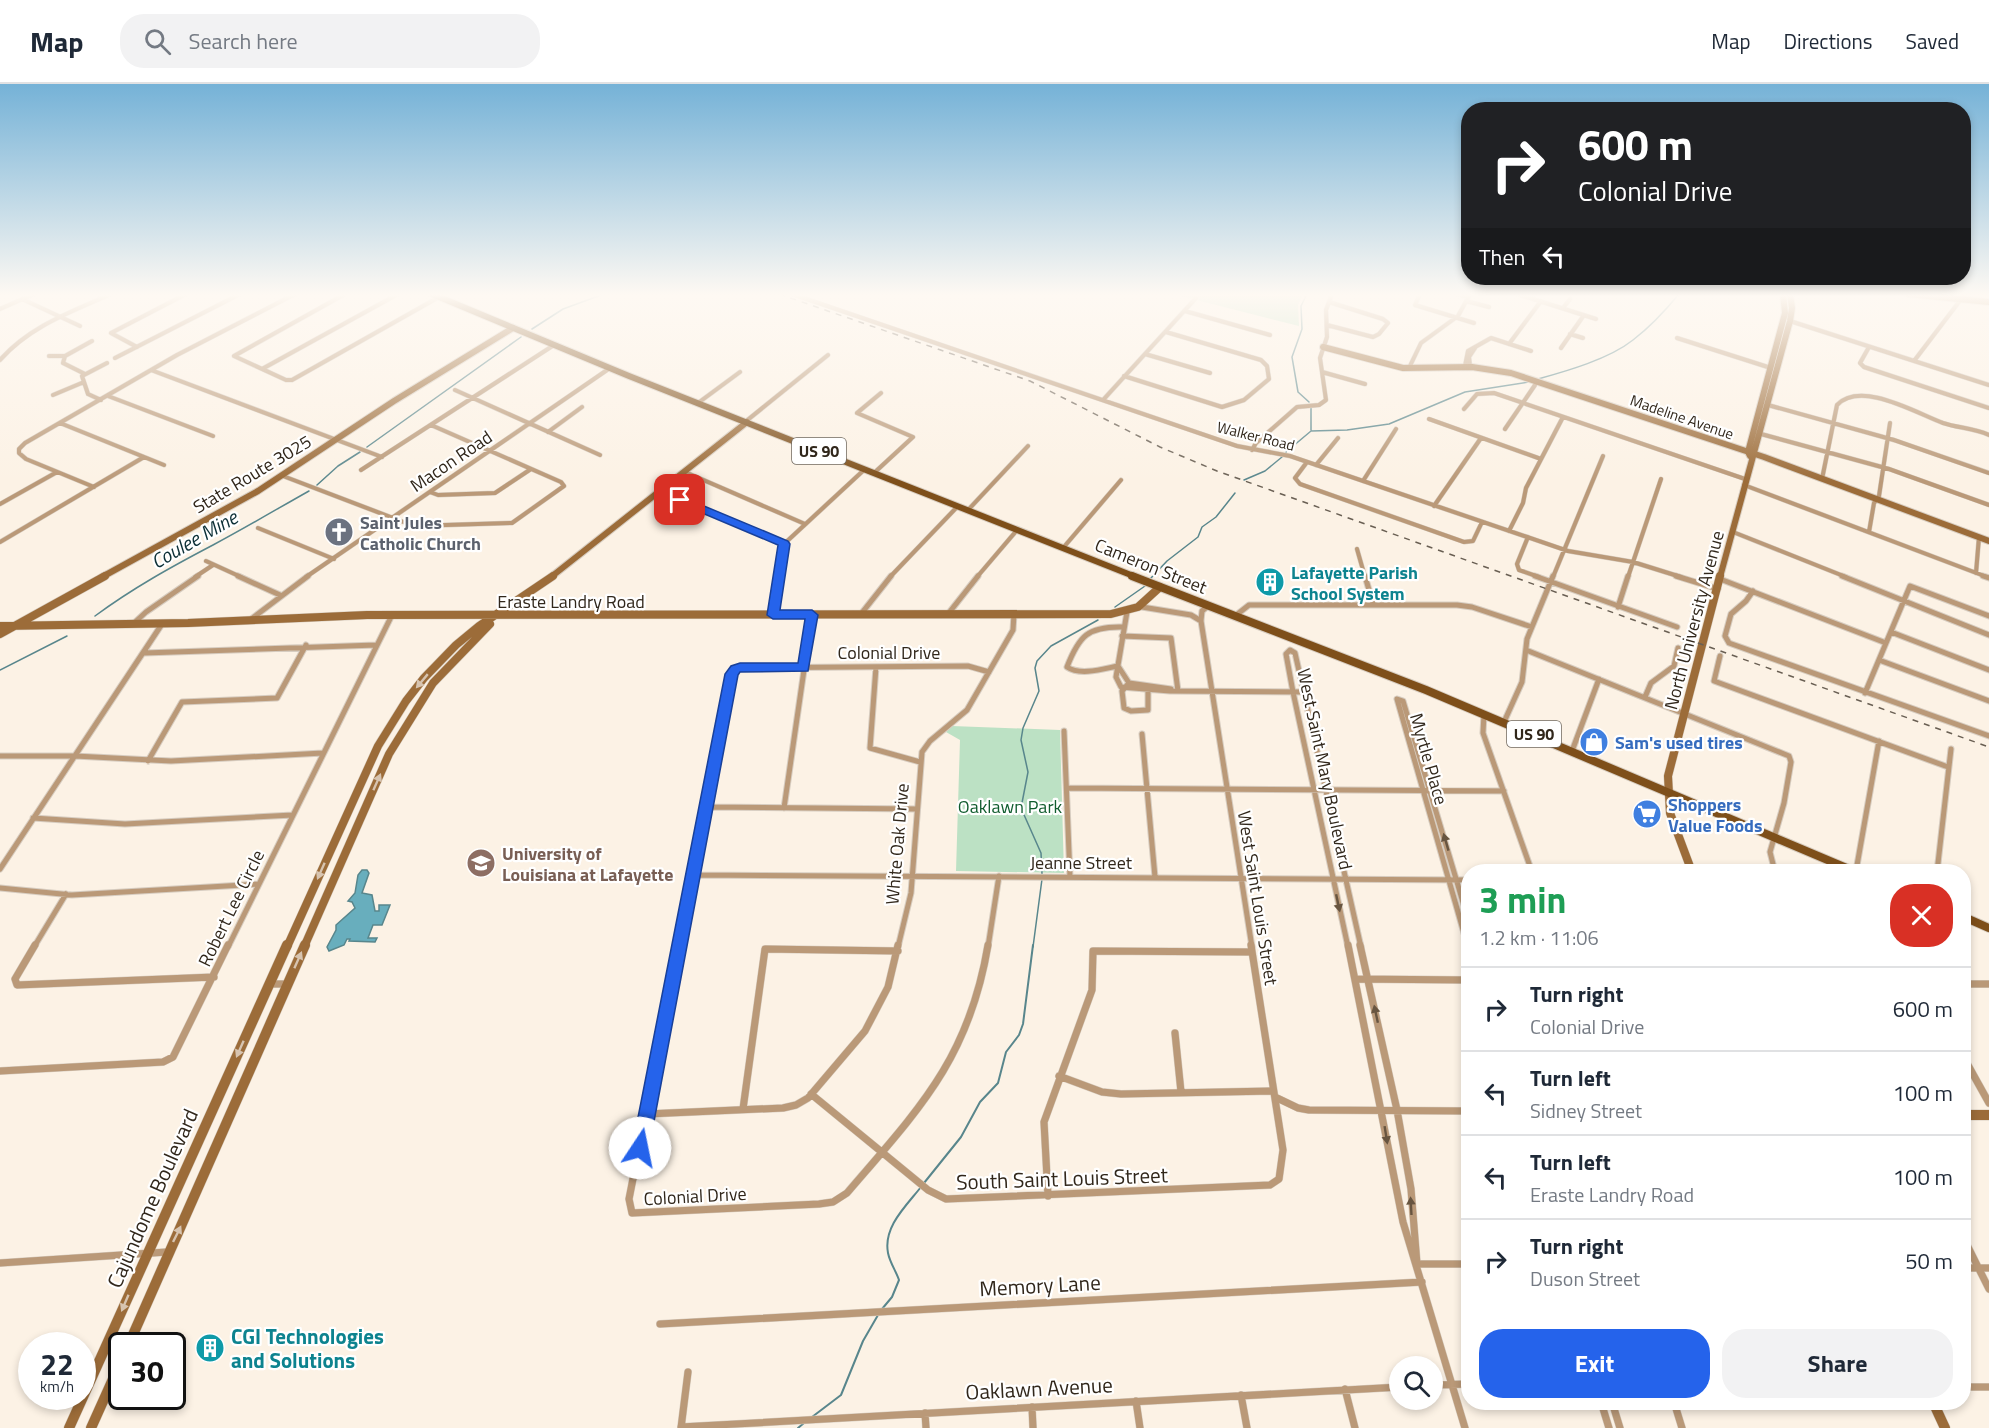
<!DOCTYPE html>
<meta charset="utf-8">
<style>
body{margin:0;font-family:"Titillium Web",sans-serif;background:#f2f2f3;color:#1f2937;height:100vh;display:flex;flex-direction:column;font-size:22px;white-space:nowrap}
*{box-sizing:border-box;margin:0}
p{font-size:20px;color:#747a83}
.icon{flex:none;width:33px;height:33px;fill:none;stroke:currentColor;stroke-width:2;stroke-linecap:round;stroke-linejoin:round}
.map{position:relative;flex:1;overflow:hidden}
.drawer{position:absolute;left:1461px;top:780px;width:510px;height:546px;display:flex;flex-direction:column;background:#fff;border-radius:24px;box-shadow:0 3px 9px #0003}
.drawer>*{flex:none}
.banner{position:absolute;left:1461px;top:18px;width:510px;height:183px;border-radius:24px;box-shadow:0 3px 9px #0003;background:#202124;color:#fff;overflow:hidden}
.buttons{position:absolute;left:1389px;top:1272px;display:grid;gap:12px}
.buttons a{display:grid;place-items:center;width:54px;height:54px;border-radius:50%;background:#fff;box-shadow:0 3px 9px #0003;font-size:30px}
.speed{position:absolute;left:18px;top:1248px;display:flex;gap:12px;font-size:30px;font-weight:700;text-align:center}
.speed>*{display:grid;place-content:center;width:78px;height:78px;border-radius:50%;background:#fff;box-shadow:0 3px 9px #0003;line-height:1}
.speed small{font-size:15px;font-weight:400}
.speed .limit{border:3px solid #111;border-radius:9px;background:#fff;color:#111}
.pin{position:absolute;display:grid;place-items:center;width:51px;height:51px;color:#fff;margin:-26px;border-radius:12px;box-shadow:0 3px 9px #0006}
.me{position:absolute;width:66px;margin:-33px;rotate:11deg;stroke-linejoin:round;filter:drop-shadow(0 0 4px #0008)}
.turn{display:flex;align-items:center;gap:21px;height:126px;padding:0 18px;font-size:27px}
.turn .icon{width:78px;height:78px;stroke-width:2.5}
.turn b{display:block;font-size:42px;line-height:51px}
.then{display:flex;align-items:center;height:57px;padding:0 18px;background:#0003;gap:12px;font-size:22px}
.round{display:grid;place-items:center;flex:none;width:63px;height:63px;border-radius:24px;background:#f2f2f3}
.head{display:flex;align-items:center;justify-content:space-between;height:102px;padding:0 18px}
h1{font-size:36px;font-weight:700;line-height:45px;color:#1e9e55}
.button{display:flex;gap:12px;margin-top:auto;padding:12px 18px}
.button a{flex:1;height:69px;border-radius:24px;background:#2563eb;color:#fff;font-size:24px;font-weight:700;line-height:69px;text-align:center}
.button a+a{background:#f2f2f3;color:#1f2937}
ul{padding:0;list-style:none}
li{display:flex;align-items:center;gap:18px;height:84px;padding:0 18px;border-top:2px solid #e0e1e3}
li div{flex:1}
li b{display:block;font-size:22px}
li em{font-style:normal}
header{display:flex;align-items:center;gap:36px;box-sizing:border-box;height:84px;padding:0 30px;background:#fff;border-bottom:2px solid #e0e1e3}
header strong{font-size:28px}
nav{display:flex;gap:33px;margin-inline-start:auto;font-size:21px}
.search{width:420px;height:54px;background:#f2f2f3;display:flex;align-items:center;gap:15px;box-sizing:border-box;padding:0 21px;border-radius:24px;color:#747a83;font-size:22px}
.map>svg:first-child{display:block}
</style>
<header>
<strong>Map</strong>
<div class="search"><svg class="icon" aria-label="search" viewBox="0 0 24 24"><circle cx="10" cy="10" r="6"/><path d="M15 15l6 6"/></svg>Search here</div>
<nav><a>Map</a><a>Directions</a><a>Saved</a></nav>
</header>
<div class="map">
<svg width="1989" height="1344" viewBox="0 0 1989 1344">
<rect width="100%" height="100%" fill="#fcf2e5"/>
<!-- green -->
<path fill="#bce1c4" d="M1173,210H1303L1298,221L1299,242Z
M952,642L1060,646L1064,789L956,787L960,656L946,648Z"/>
<!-- water -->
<path fill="#68aebd" stroke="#58868c" stroke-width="1.5" d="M362,786H367L369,789L362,809L372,811L375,827H379V821H390L382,841H373L368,854H377L375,858L349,857L350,855H347L344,861L329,867L327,863L336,846V841L355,824L352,818L348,817L355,809L358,791Z"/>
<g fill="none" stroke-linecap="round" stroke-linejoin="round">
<!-- stream-far1 -->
<path stroke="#58868c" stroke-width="1.5" d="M1307,210L1301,222L1302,245L1292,273L1298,308L1309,318
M532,245L563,225L604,210
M1538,295C1567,287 1609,275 1633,256C1650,243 1665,227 1679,210
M1311,324V346
M367,363L521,253
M1286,368L1311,347L1347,346L1389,340L1465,308L1529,298
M1244,396L1265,387L1282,373
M317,401L338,382L360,368
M1151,494L1167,477L1198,453L1202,443L1216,433L1235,409
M1115,523L1145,502
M95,532C133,504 171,483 213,461C245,444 277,425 309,407
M0,586L67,552
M1042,790L1041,769L1021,724L1028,688L1021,656L1023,644L1039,607L1035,584L1037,577L1051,562L1098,536
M1033,863L1042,795"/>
<!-- stream -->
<path stroke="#58868c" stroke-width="2" d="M924,1099L961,1053L980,1018L998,999L1006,968L1019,951L1023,940L1033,861
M882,1225L892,1213L899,1196C896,1187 890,1179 888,1169C883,1143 906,1122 921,1103
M812,1333L841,1311L863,1257L878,1231
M798,1344L804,1339"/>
<!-- street-far2 casing -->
<g stroke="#d7cdc1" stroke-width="5">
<path id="street-far2" d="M345,210L234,272L286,296H292L439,213
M792,210L1237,362L1290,372L1568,467L1633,478L1681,493
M1420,210L1415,221L1474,239
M1457,210L1468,213
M1517,210L1596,235
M22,215L80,242
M1466,217L1489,223
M1563,224L1570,215
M0,225L34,210
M1185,227L1270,251
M1790,237L1989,301
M1327,241L1373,253L1379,250L1388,239L1383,235L1329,218
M1570,250L1583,254
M1677,254L1771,284
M1509,260L1541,217
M137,263L111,249L186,210
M1869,263L1860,279L1864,283L1989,324
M1561,264L1584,231
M1145,270L1210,289
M49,272H65L92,257
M65,272L63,279L85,290
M115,274L240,210
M0,276C30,242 71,228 111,210
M1914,277L1965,210
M1465,282L1468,267L1491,254L1531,267
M1470,282L1469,273L1475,264
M1409,284L1421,259L1458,232L1470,210
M262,285L398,210
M151,286L382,373
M1322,288L1365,300
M1124,292L1222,323L1244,316L1269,295L1267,282L1261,276L1166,248
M455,306L600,371
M53,311L84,298
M108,312L213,352
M101,316L88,310L82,292L107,279
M1103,316L1196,214
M698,319L740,288
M1768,321L1894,356L1989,389
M1464,325L1477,310L1494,309L1745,395
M1429,335L1541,375
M745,338L828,271
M60,339L164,381
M1505,345L1535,301
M548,348L582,323
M1761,350L1889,385L1989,421
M1252,366L1256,359L1297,323L1319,321L1326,316L1320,274L1327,253L1326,226L1332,210
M1307,378L1295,394L1300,400L1464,458L1473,457L1482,438
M1316,381L1338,354
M361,386L554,261
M685,388L805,440
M874,389L913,353L857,329L881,309
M283,392L414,442L512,439L564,402L561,398L431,341
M1822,395L1837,321C1861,296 1916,329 1943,339C1958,344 1974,344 1989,351
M1363,397L1396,345
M1744,401L1987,493
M94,403L26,375L19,369V365L25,359L177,271L295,210
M661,407L784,460
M430,408L438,411L495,409L531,385
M0,420L57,388
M1434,422L1481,354
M968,426L1028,362
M258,444L334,475
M1509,447L1523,419L1526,404L1563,333
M1733,448L1846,493
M1869,448L1874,419L1879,412L1890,339
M1528,453L1517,480L1519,486L1539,493
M0,458L144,373
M1063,464L1121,396
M1357,465L1365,493
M206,477L241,493
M1976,489L1979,453
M195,493L213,481
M306,493L610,284
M779,493L784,460L865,385
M890,493L958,422
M977,493L1017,446
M1553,493L1603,372
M1628,493L1661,395"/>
</g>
<!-- street-far1 casing -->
<g stroke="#d7cdc1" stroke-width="7">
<path id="street-far1" d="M238,492L280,511
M1365,492L1373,520
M1535,492L1677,543
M1676,492L1718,505
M1842,492L1989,551
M1983,492L1989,494
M1720,495L1886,559
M1753,507L1746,517L1731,530L1725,552L1729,559L1989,652
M1208,522L1202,527L1201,537L1252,863
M1142,523L1191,531L1201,537
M1618,523L1628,492
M1127,528L1116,593L1121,603L1170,607L1304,608
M861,530L891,492
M948,530L978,492
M773,531L779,492
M1235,532L1249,521H1457L1472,523L1532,543
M250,536L308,492
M133,540L146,528L198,492
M1891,548L1989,586
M1122,552L1171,554L1178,607
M1526,566L1789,672L1791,678L1784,719L1770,768L1775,788
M144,569L376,561
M1720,572L1714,597L1948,683
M1879,576L1989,617
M1118,582C1103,585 1080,592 1067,583C1079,552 1088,542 1123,543
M1118,582L1129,599L1171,605
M876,583L870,664L920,678
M1129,599L1122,607L1124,624L1131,627L1148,626V602
M1865,609L1910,502L1989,532
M1645,613L1651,599L1674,582L1678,564
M1484,630L1483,649L1532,788
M1504,638L1522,598L1527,555L1553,492
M1064,647L1070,793
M1142,650L1155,793
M1572,667L1599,595
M0,672H75L171,677L323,669
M148,677L182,618L277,614L306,561
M1068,704L1504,707
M706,723L917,725
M784,724L812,531
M33,734L125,740L293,731
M0,785L162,540
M1856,787L1879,657
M1937,788L1951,665
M693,791L1468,796
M0,804L72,811L259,800
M34,863L66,810
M228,863L392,531
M678,863L732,588L740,584L968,582L989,588
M898,863L911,809L922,668L930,657L967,626L1013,546L1014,530
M988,863L999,792
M1348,863L1293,608L1286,570L1290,566L1295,569L1361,863
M1468,863L1397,615L1403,617L1468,835"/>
</g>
<!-- street casing -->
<g stroke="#d7cdc1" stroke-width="8">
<path id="street" d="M35,861L15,895L17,901L214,893
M679,861L629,1115L632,1129L819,1120L833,1118L847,1109C919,1025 969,975 988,861
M1348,861L1403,1138L1465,1344
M1360,861L1397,1026L1411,1105L1417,1180
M1467,861L1468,864
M1355,895L1468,896
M270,900H287
M1964,900H1989
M1175,949L1181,1008
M1964,974L1989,1019
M0,987L163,978L173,973L228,861
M1059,992L1102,1008L1121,1010L1273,1007
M811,1010L928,1106L946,1115L1270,1101L1279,1095L1283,1066L1251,861
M1275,1013L1298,1024L1309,1026L1468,1027
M743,1025L765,865L898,867
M647,1030L783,1024L796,1021L808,1014L865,947L888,903L898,861
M1048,1112L1044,1038L1092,906L1093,867L1251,868
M1964,1155L1989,1205
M0,1179L167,1168
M1417,1180H1468
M1964,1184H1989
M660,1240L1422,1198
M1432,1301L1468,1300
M1964,1303H1989
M1345,1305L1355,1344
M1241,1311L1247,1344
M1136,1317L1140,1344
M1601,1318L1609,1344
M1612,1318L1620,1344
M1674,1318L1682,1344
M1032,1323L1033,1344
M925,1329L926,1344
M681,1343L1400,1303
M681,1344L688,1288"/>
</g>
<!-- secondary-far2 casing -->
<g stroke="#d7cdc1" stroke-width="8">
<path id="secondary-far2" d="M1908,210L1989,218
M1323,263L1403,284L1472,283L1511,289L1764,373L1989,457
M1750,372L1748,368L1785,229L1783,210
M102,493L258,407L394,317L513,244
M551,493L747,338
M1720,493L1790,237L1792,224L1790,210"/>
</g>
<!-- secondary-far1 casing -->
<g stroke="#d7cdc1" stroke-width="9">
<path id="secondary-far1" d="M0,542L188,539L367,531L1111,530L1138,523L1160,503
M0,550L105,492
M1692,788L1670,729L1668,692L1720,492
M287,863L378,662L406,617L424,594L456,561L479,542L553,492
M304,863L389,670L433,599L490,540"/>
</g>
<!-- secondary casing -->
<g stroke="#d7cdc1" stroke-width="11">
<path id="secondary" d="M1964,1031H1989
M128,1262L305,861
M1933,1318L1945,1344
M69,1344L287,861
M91,1344L122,1275"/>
</g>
<!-- primary-far1 casing -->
<g stroke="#d7cdc1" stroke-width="8">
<path id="primary-far1" d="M432,210L629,292L1136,493"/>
</g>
<!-- primary casing -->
<g stroke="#d7cdc1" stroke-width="10">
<path id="primary" d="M1132,492L1426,606L1856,788
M1964,833L1989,844"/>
</g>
<!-- street-far2 -->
<use href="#street-far2" stroke="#ba9978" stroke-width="4"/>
<!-- street-far1 -->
<use href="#street-far1" stroke="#ba9978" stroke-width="5"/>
<!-- street -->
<use href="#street" stroke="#ba9978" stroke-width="7"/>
<!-- secondary-far2 -->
<use href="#secondary-far2" stroke="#9c6c39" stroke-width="6"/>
<!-- secondary-far1 -->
<use href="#secondary-far1" stroke="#9c6c39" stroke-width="8"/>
<!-- secondary -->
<use href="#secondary" stroke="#9c6c39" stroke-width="10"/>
<!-- primary-far1 -->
<use href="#primary-far1" stroke="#7e4f1a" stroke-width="6"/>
<!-- primary -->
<use href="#primary" stroke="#7e4f1a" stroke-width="8"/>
<!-- rail -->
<path stroke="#695f53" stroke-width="1.5" stroke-dasharray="6 6" stroke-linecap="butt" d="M779,210L1030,297L1160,363L1217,387L1989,663"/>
</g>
<!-- one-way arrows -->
<defs><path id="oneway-solid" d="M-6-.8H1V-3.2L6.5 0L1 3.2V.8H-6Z" transform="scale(1.5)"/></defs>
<g fill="#d7c4b0">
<use href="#oneway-solid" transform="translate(422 597) rotate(130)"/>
<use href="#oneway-solid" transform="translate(377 698) rotate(-66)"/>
<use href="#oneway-solid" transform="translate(321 787) rotate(114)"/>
<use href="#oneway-solid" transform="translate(298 876) rotate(-66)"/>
<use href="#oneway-solid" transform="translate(240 965) rotate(114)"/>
<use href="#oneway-solid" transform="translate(177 1150) rotate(-64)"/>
<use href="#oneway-solid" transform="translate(125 1219) rotate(113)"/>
</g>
<g fill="#685540">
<use href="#oneway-solid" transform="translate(1446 758) rotate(-106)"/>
<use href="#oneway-solid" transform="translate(1338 819) rotate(78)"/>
<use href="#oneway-solid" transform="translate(1376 930) rotate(-102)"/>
<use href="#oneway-solid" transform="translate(1386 1051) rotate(81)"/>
<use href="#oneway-solid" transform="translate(1411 1122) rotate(-93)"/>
</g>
<!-- sky -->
<linearGradient id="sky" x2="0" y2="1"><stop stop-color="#75b2d7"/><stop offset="0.53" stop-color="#fef9f3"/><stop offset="1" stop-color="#fef9f3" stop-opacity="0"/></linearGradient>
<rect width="1989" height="398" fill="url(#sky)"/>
<!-- route -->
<path fill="#2563eb" stroke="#184099" stroke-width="1.5" d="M680,412L788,457L790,460L780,526H812L818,531L808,587L740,588L738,591L649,1064L647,1070L640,1072L634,1070L632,1064L725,590L731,582L740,579H798L805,535H773L767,531L778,461L676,418L674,416Z"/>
<!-- icons -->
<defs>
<g id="church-disc" transform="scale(1.5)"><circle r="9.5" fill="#6b7280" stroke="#fff"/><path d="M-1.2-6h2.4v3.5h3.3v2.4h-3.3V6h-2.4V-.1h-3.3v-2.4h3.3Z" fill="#fff"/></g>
<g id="building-disc" transform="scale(1.5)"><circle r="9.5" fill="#0f9aa8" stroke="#fff"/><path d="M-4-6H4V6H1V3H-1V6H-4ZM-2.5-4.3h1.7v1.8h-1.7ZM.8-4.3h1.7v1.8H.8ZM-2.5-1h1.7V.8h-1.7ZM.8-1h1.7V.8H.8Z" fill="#fff"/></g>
<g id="shop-disc" transform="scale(1.5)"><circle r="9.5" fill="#3f7fe0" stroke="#fff"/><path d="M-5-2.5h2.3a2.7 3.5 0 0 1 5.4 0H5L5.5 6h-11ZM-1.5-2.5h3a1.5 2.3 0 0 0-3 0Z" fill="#fff"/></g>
<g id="supermarket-disc" transform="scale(1.5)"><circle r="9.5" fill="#3f7fe0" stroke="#fff"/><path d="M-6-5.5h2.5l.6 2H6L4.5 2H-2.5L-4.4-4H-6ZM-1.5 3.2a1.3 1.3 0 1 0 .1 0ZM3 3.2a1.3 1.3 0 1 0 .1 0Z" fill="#fff"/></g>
<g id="university-disc" transform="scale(1.5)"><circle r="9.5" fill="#8d6e63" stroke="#fff"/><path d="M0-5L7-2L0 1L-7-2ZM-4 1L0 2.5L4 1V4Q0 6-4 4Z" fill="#fff"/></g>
</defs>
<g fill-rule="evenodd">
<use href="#church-disc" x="339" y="448"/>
<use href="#building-disc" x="1270" y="498"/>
<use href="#shop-disc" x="1594" y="658"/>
<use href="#supermarket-disc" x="1647" y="730"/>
<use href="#university-disc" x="481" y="779"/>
<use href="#building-disc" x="210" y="1264"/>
</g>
<g text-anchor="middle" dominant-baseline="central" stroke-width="4.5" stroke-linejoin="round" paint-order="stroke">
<!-- far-street labels -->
<g font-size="15" fill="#31271b" stroke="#fff">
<text transform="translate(1682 333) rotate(19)">Madeline Avenue</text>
<text transform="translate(1256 352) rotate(14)">Walker Road</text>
</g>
<!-- shield labels -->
<g fill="#fff" stroke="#6f685f" stroke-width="1.5">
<rect x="792" y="354" width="54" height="26" rx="4.5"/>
<rect x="1507" y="637" width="54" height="26" rx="4.5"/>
</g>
<g font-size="16" font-weight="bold" fill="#31271b">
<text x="819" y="367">US 90</text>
<text x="1534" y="650">US 90</text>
</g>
<!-- street labels -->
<g font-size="18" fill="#31271b" stroke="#fff">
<text transform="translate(451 377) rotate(-34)">Macon Road</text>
<text transform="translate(252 390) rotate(-31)">State Route 3025</text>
<text transform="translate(1151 482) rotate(22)">Cameron Street</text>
<text x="571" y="517">Eraste Landry Road</text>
<text transform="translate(1694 536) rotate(-75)">North University Avenue</text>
<text x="889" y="568">Colonial Drive</text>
<text transform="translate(1429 675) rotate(74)">Myrtle Place</text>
<text transform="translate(1325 685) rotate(78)">West Saint Mary Boulevard</text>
<text transform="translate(897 760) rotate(-85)">White Oak Drive</text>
<text x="1081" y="778">Jeanne Street</text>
<text transform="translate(1258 814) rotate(81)">West Saint Louis Street</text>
<text transform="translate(231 824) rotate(-64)">Robert Lee Circle</text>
<text transform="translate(695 1112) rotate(-3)">Colonial Drive</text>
</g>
<!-- worship labels -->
<g font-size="18" font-weight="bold" fill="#5b616d" stroke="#fff" text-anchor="start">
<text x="360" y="438">Saint Jules<tspan x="360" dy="21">Catholic Church</tspan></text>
</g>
<!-- culture labels -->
<g font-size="18" font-weight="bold" fill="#0d838f" stroke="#fff" text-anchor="start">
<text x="1291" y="488">Lafayette Parish<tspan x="1291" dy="21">School System</tspan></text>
</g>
<!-- shop labels -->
<g font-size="18" font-weight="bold" fill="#366cbe" stroke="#fff" text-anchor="start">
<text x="1615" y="658">Sam's used tires</text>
<text x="1668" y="720">Shoppers<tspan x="1668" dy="21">Value Foods</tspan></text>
</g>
<!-- park labels -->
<g font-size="18" fill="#105c2e" stroke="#fff">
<text x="1010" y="722">Oaklawn Park</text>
</g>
<!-- education labels -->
<g font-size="18" font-weight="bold" fill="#785e54" stroke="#fff" text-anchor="start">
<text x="502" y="769">University of<tspan x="502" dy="21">Louisiana at Lafayette</tspan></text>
</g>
<!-- water labels -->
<g font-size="20" font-style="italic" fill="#0c2f36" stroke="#fff">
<text transform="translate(194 455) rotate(-30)">Coulee Mine</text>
</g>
<!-- near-street labels -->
<g font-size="21" fill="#31271b" stroke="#fff">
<text transform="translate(1062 1094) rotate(-2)">South Saint Louis Street</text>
<text transform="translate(152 1114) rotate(-66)">Cajundome Boulevard</text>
<text transform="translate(1040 1201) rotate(-3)">Memory Lane</text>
<text transform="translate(1039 1304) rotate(-3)">Oaklawn Avenue</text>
</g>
<!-- near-culture labels -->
<g font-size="21" font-weight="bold" fill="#0d838f" stroke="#fff" text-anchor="start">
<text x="231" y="1252">CGI Technologies<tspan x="231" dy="24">and Solutions</tspan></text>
</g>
</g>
</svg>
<div class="buttons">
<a><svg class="icon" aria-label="search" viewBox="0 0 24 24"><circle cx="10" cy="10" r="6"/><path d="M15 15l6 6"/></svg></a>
</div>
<div class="speed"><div>22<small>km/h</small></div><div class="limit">30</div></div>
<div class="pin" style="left:680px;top:416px;background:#d93025"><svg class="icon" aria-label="arrive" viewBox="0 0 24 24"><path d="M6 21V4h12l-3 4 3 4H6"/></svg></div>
<svg class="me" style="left:640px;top:1064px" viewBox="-20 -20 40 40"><circle r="19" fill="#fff"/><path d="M0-13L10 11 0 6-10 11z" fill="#2563eb"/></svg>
<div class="banner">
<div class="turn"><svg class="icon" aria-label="right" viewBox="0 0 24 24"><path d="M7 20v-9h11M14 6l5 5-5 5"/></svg><div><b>600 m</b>Colonial Drive</div></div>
<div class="then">Then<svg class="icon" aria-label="left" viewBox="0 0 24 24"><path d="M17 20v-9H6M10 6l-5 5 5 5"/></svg></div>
</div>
<section class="drawer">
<div class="head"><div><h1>3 min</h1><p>1.2 km · 11:06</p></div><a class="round" style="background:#d93025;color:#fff"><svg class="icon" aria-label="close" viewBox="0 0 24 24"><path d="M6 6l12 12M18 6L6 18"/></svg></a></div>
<ul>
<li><svg class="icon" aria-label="right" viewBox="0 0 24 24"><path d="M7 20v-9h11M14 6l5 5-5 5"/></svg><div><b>Turn right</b><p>Colonial Drive</p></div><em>600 m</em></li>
<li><svg class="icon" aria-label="left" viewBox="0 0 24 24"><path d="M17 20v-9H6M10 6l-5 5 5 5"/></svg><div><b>Turn left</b><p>Sidney Street</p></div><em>100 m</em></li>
<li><svg class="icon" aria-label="left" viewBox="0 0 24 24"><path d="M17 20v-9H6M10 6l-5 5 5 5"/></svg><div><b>Turn left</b><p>Eraste Landry Road</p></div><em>100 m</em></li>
<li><svg class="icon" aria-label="right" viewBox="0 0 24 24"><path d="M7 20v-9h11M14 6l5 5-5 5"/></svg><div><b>Turn right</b><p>Duson Street</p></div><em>50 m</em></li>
</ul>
<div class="button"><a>Exit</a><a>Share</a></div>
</section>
</div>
